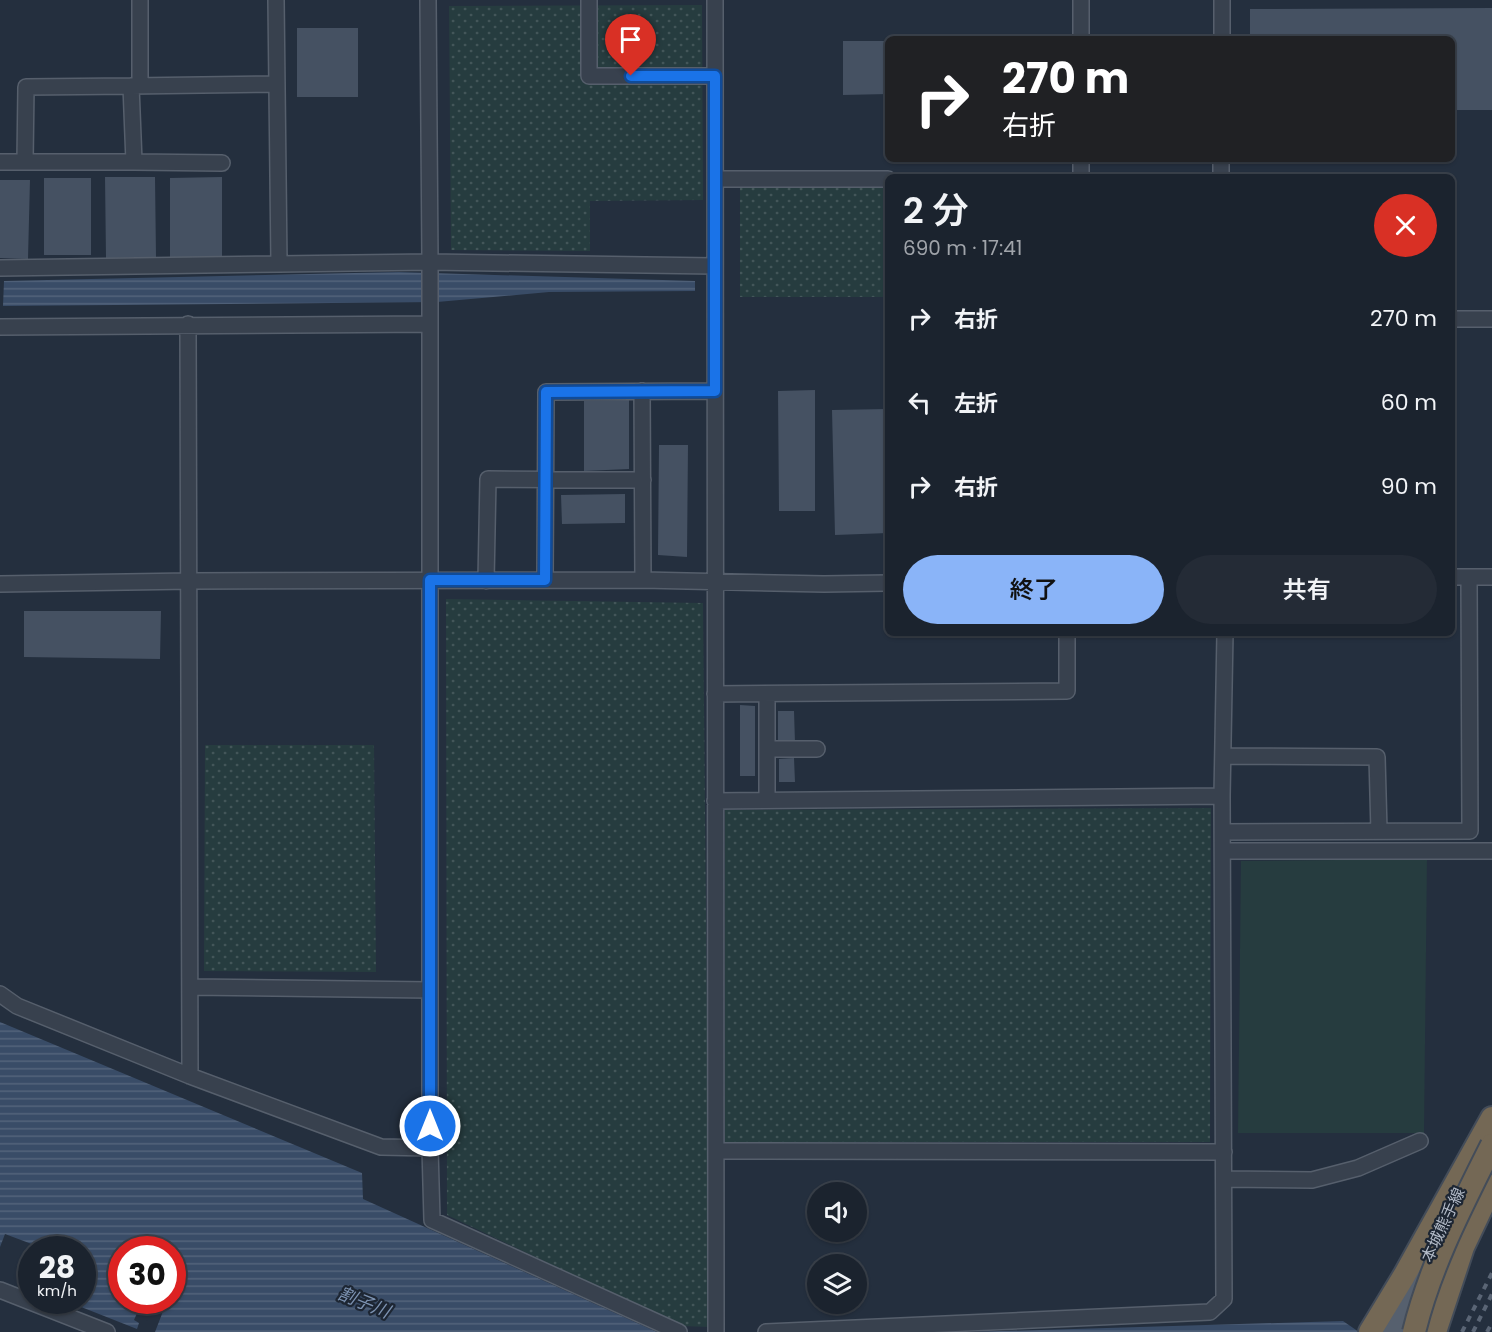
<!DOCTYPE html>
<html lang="ja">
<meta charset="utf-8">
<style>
body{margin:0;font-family:Poppins,"Noto Sans JP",sans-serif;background:#242b36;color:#f1f3f6;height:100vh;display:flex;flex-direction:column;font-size:22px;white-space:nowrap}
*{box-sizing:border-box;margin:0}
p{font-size:20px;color:#a0a4aa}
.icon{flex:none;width:33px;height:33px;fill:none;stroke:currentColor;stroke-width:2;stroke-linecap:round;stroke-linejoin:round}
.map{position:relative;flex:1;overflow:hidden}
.sheet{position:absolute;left:885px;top:174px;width:570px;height:462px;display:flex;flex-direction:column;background:#1b232e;border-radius:9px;box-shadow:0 2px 4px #0004,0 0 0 2px #39404a}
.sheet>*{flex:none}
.hud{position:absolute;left:885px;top:36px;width:570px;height:126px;border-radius:9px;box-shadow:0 2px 4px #0004,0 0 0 2px #39404a;background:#202124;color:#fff;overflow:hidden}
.controls{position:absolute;left:807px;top:1182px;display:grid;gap:12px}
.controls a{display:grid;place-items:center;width:60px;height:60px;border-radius:50%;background:#1b232e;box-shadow:0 2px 4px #0004,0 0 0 2px #39404a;font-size:30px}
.speed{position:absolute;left:18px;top:1236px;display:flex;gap:12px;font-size:30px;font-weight:700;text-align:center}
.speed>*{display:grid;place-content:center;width:78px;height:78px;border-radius:50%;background:#1b232e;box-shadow:0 2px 4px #0004,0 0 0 2px #39404a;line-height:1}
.speed small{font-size:15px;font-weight:400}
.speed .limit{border:9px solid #d22;background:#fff;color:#111}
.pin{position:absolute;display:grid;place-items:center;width:51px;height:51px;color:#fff;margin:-62px -26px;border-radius:50% 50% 50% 0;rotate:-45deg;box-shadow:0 0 6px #0007}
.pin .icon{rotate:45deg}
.me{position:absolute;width:66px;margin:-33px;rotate:0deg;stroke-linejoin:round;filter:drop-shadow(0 0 4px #0008)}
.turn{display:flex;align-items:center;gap:21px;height:126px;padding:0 18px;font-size:27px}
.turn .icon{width:78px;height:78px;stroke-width:2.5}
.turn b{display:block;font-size:42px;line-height:51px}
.round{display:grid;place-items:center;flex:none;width:63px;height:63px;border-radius:32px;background:#242b36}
.headline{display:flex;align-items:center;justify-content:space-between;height:102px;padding:0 18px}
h1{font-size:36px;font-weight:600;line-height:45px}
.cta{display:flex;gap:12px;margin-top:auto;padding:12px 18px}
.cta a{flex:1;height:69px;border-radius:36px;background:#8ab4f8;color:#111;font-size:24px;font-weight:600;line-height:69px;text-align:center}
.cta a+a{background:#242b36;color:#f1f3f6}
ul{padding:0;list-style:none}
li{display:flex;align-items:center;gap:18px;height:84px;padding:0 18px}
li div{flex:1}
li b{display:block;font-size:22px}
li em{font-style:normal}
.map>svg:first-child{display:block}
</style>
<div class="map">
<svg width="1492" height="1332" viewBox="0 0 1492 1332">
<defs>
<pattern id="grass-dots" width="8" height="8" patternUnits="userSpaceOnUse" patternTransform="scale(1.5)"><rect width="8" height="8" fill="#263c3f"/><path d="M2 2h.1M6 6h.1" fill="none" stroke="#435659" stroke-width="1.8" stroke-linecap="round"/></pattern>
<pattern id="water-rules" width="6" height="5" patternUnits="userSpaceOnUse" patternTransform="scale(1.5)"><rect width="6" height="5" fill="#394c67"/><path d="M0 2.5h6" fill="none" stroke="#53647b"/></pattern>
</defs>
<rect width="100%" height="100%" fill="#242f3e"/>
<!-- grass -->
<path fill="url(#grass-dots)" d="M702,5L703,200L590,201V251L451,250L449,6Z
M740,184H888V297H740Z
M446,599L703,603L710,1327L681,1326L447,1215Z
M205,745H374L376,972L204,971Z
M1211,808L1210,1142H725V810Z"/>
<!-- pitch -->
<path fill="#263c3f" d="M1427,859L1424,1133H1238L1241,861Z"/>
<!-- water -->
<path fill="url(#water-rules)" d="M399,272L695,281V291L549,292L437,302L3,306L4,281Z
M0,1022L362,1173L363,1199L657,1332H155L167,1301L172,1300V1250H122V1300L137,1301L136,1303L141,1304L134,1320L139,1323L137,1329L66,1301L82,1300V1250L36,1249L37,1246L5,1234L0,1247Z
M1343,1321L1359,1332H970Z"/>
<!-- building -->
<path fill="#455162" d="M1492,8V110H1452V39H1250V9Z
M297,28H358V97H297Z
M843,41H888V94L843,95Z
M105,177H155L156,257L106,258Z
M222,177V257H170V178Z
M44,178H91V255H44Z
M0,180H30L28,259L0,258Z
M815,390V511H779L778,391Z
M629,400V469L584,471V401Z
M888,409V533L835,535L832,410Z
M659,445H688L687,557L658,555Z
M625,494V523L562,524L561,495Z
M24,611H161L160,659L24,657Z
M740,705L755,706V776H740Z
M778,711H794L795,743L778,744Z
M794,758L795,782H779V759Z
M155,1300L164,1301L161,1309L153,1305Z"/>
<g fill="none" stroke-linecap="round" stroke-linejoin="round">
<!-- minor casing -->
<g stroke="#565f6c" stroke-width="18">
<path id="minor" d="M276,0L279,264L430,262L714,266
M428,0L430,262V1148L432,1220L679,1332
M589,0V76H715
M715,0L716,1332
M1081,0V39
M1222,39V0
M140,86V0
M1081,159V177
M25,161L26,87L131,86
M0,162H134L131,86L276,84
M134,162L222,163
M1221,177V159
M715,179H888
M0,268L279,264
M1452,319H1492
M188,324L190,1076
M0,327L430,324
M642,391L643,580
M1452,577H1492
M545,580L546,392L715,391
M486,581L488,479L643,480
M0,584L190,581L643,580L824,584L888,583
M715,694L1067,691V633
M767,749H817
M1223,756L1377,757L1379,831
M767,800V694
M715,801L1222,796
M1223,832L1470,831L1469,577
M1223,851H1492
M191,987L430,990
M0,994L17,1006L190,1076L381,1147L430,1148
M716,1151L1224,1152
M1224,1179L1312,1180L1358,1168L1420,1141
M0,1290L107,1332
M766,1332L1210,1312L1224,1299L1222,796L1225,633"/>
</g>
<!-- major casing -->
<g stroke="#414a57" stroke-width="22">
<path id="major" d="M1393,1332L1431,1250"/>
</g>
<!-- highway casing -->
<g stroke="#434c59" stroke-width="26">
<path id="highway" d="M1370,1332L1404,1276L1492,1118
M1435,1332L1463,1247L1492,1186"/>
</g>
<!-- minor -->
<use href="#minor" stroke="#38414e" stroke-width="15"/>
<!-- major -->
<use href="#major" stroke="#56606e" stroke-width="20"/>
<!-- highway -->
<use href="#highway" stroke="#746855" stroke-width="22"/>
<!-- rail -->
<path stroke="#5a6575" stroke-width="4" stroke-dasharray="6 6" stroke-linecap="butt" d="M1462,1332L1492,1273
M1473,1332L1492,1294
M1487,1332L1492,1323"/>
<!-- highway-bridge casing -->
<g stroke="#434c59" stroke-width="26" stroke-linecap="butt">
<path id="highway-bridge" d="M1414,1332C1430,1266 1462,1205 1492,1145"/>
</g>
<!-- highway-bridge -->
<use href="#highway-bridge" stroke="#746855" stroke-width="22"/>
</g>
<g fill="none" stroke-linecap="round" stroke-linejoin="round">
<!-- route casing -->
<g stroke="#114b97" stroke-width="15">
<path id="route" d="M430,1126V580H545L546,392L715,391V76H631"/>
</g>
<!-- route -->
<use href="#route" stroke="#1a73e8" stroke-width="10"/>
</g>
<g text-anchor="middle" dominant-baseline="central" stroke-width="4.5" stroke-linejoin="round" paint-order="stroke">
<!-- street labels -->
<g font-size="16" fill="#b4bcc9" stroke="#1d2633">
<text transform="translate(1443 1225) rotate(-65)">本城熊手線</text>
</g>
<!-- water labels -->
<g font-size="18" font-style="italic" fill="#7c92b1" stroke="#1d2633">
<text transform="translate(364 1302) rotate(22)">割子川</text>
</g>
</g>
</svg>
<div class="controls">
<a><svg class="icon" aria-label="sound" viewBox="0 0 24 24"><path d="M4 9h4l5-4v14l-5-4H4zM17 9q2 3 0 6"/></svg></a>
<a><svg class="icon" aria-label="layers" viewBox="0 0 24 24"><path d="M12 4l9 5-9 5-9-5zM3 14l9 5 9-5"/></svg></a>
</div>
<div class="speed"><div>28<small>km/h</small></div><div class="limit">30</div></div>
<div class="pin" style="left:631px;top:76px;background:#d93025"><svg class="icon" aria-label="arrive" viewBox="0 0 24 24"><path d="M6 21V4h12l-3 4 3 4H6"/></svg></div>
<svg class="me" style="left:430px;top:1126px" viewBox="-20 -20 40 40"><circle r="17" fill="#1a73e8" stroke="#fff" stroke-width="3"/><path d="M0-11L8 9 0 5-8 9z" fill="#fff"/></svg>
<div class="hud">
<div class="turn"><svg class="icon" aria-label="right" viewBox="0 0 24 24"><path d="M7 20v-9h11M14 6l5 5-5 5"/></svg><div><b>270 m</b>右折</div></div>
</div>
<section class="sheet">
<div class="headline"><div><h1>2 分</h1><p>690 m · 17:41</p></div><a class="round" style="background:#d93025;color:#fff"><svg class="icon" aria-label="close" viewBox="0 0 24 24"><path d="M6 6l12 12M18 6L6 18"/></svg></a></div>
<ul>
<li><svg class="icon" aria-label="right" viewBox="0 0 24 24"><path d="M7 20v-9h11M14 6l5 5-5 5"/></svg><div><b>右折</b></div><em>270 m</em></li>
<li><svg class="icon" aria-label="left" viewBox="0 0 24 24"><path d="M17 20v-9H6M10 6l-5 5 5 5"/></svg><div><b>左折</b></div><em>60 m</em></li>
<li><svg class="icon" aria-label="right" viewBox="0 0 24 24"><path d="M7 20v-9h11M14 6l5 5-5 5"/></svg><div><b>右折</b></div><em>90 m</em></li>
</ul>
<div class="cta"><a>終了</a><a>共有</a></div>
</section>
</div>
